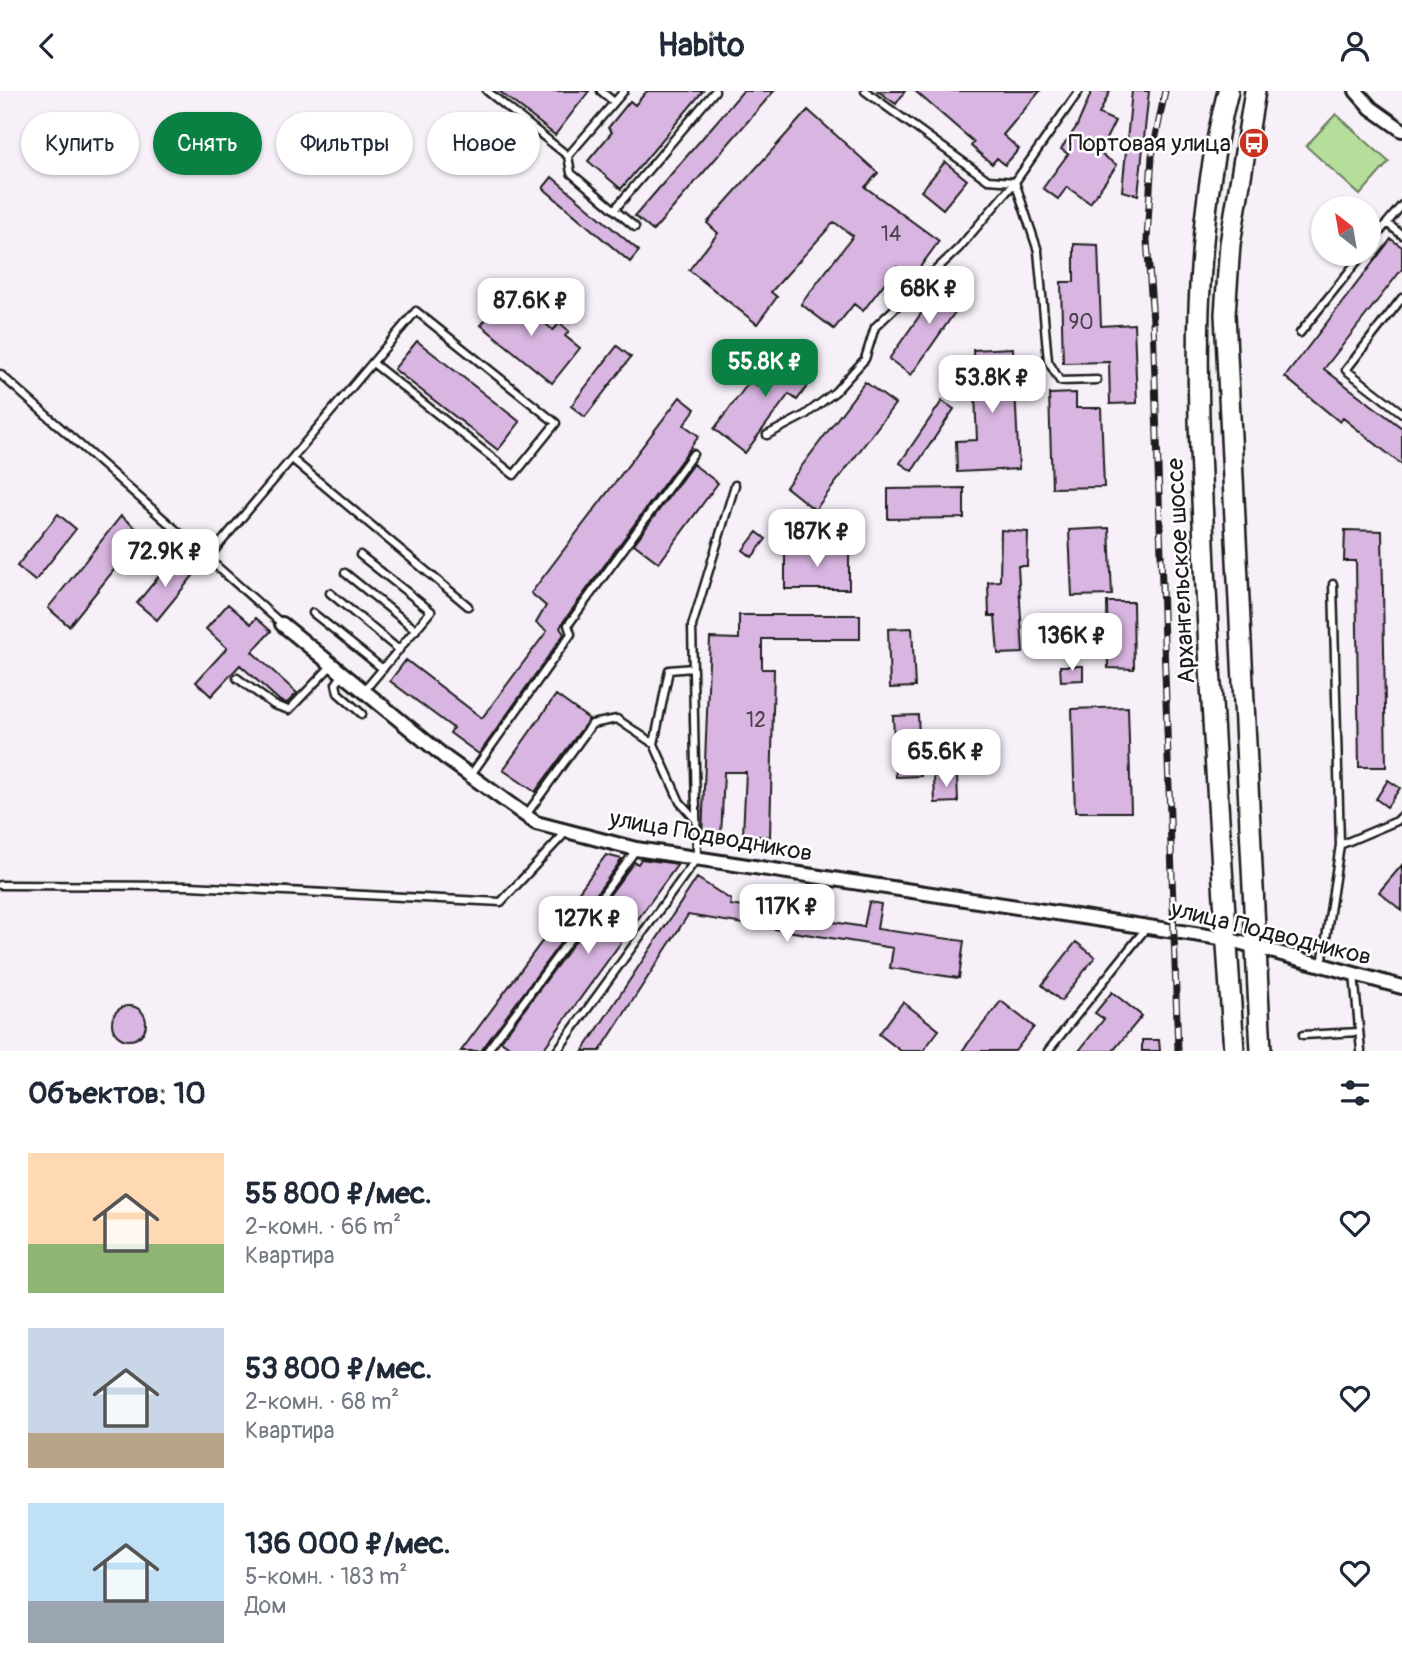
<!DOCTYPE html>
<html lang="ru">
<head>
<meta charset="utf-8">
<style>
  body { margin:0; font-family:Pangolin,sans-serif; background:#f2f2f3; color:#1f2937; height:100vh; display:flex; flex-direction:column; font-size:26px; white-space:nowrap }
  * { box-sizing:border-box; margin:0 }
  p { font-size:23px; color:#747a83 }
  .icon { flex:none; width:38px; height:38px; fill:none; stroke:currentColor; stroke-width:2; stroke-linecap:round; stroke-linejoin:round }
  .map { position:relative; height:960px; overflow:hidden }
  .side { display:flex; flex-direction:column; background:#fff; flex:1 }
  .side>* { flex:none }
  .guide { position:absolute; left:21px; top:21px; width:700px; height:63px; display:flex; gap:14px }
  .needle { width:46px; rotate:329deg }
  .controls { position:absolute; left:1311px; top:105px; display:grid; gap:14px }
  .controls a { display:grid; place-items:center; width:70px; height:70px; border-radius:50%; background:#fff; box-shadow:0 2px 5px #0004; font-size:35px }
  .price { position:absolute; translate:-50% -60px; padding:0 16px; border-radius:14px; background:#fff; color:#222; font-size:23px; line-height:46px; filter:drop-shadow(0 2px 4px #0008) }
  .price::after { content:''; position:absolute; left:50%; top:42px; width:21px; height:16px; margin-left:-10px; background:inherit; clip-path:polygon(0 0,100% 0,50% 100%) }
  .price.selected { background:#0b8043; color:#fff }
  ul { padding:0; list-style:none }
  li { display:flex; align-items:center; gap:21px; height:175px; padding:0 28px }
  li span { display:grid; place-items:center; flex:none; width:196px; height:140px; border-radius:0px; color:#555 }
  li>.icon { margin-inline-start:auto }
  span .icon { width:84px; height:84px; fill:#fffc; stroke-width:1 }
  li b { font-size:30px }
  h2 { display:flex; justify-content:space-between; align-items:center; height:84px; padding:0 28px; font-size:30px }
  .pill { padding:0 24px; border-radius:32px; background:#fff; box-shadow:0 2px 5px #0004; font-size:24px; line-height:63px }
  .pill.selected { background:#0b8043; color:#fff }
  header { display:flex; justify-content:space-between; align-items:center; height:91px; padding:0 28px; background:#fff; font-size:32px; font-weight:700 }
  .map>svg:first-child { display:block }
  .green { fill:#b6de9b; stroke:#697d5c; stroke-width:2 }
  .building { fill:#d9b6e1; stroke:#1c1c1c; stroke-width:2 }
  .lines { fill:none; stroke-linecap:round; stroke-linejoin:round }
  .service-casing { stroke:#1c1c1c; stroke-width:11 }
  .minor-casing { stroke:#1c1c1c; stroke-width:18 }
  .primary-casing { stroke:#1c1c1c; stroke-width:24 }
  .service { stroke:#fff; stroke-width:6 }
  .minor { stroke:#fff; stroke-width:12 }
  .primary { stroke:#fff; stroke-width:19 }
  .rail-casing { stroke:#1c1c1c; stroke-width:7 }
  .rail { stroke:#fff; stroke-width:4.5; stroke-dasharray:13; stroke-linecap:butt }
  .labels { text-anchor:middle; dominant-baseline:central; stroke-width:5; stroke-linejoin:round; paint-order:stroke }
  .number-label { font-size:21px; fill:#4b424d }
  .poi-label { font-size:24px; fill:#1c1c1c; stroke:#fff; text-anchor:end }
  .street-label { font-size:24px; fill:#1c1c1c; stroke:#fff }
</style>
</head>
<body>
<header><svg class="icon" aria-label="back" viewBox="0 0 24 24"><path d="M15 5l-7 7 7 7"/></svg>Habito<svg class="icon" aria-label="person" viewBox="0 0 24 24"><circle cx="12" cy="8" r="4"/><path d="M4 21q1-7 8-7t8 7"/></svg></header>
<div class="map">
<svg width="1402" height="960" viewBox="0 0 1402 960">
  <rect width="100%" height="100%" fill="#f7f0f9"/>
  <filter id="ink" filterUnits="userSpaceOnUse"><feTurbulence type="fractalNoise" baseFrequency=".0143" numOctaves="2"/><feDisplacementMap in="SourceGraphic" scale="14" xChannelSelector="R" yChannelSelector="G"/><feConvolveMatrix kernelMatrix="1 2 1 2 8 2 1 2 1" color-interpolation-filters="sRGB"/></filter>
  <g filter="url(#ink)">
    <!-- green -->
    <path class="green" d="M 1336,23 L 1389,71 L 1360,104 L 1306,55 Z"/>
    <!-- building -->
    <path class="building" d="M 499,0 L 589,0 L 555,44 Z
      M 647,0 L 703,0 L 621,98 L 588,70 L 612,41 L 608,37 L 630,10 L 635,14 Z
      M 743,0 L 774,0 L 653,140 L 635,125 Z
      M 878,0 L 905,0 L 896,13 Z
      M 915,0 L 1040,0 L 1003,44 L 1019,58 L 1005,74 L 997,67 L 992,73 L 971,55 L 974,51 Z
      M 1092,0 L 1110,0 L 1099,23 L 1115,30 L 1099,62 L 1117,74 L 1090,112 L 1067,96 L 1058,108 L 1043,97 L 1068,63 L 1061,58 L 1077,35 Z
      M 1132,0 L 1149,0 L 1138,104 L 1122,100 Z
      M 808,19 L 878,82 L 865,96 L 939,150 L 912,187 L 897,176 L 863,220 L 854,213 L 834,238 L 801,213 L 853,145 L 834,131 L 771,201 L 777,206 L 757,233 L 689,179 L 718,142 L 707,132 Z
      M 945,71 L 967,89 L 943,118 L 921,100 Z
      M 552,86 L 639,160 L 630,171 L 543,97 Z
      M 1391,148 L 1402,156 L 1402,178 L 1324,278 L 1402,337 L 1402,374 L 1343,327 L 1340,331 L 1285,286 Z
      M 1074,153 L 1098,154 L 1101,235 L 1134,233 L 1137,312 L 1110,313 L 1109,271 L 1063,272 L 1061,191 L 1074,191 Z
      M 947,186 L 969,201 L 911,284 L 889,268 Z
      M 508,202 L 553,239 L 560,232 L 569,240 L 565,245 L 580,257 L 552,292 L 481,234 Z
      M 417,250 L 520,331 L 498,359 L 394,278 Z
      M 788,254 L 811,271 L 807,276 L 816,283 L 797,309 L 789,303 L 745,362 L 714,338 L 750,290 L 758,295 Z
      M 617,255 L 631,266 L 585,326 L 571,315 Z
      M 1013,257 L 1019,378 L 957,381 L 956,350 L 977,349 L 973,259 Z
      M 865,291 L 895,313 L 815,419 L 786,396 Z
      M 1076,302 L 1076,317 L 1101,317 L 1104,396 L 1052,397 L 1049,303 Z
      M 680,306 L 695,318 L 684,334 L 699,345 L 563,531 L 560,537 L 564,543 L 479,663 L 450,642 L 453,637 L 390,590 L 406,569 L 482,627 L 547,540 L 536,532 L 546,515 L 531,502 Z
      M 942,310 L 954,318 L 912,380 L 900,372 Z
      M 693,373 L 718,392 L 659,472 L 634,453 Z
      M 964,397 L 964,427 L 888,428 L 888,398 Z
      M 58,423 L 76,438 L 35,490 L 17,475 Z
      M 121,425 L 143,443 L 69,535 L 48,517 Z
      M 1109,437 L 1112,504 L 1072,505 L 1069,439 Z
      M 1001,439 L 1028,441 L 1027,475 L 1018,475 L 1023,562 L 998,563 L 995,525 L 989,525 L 988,491 L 1000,490 Z
      M 1345,439 L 1382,440 L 1386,676 L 1359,676 L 1356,470 L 1344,470 Z
      M 757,441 L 766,448 L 752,466 L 743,459 Z
      M 785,458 L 849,458 L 849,498 L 785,498 Z
      M 173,468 L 193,485 L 157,529 L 137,512 Z
      M 1107,511 L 1133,511 L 1134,578 L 1108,577 Z
      M 228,513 L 251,533 L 256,527 L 271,540 L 252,561 L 297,602 L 287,612 L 280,610 L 240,574 L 211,605 L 196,591 L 227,557 L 206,538 Z
      M 739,524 L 860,524 L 860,548 L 762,548 L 762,578 L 774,578 L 770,746 L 743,744 L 746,681 L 724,681 L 721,747 L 702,746 L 710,547 L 739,548 Z
      M 912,537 L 915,596 L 890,597 L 888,538 Z
      M 1060,575 L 1083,575 L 1083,589 L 1061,590 Z
      M 556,604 L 589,628 L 535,701 L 503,679 Z
      M 1128,616 L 1131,721 L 1075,721 L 1072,618 Z
      M 918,624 L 921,685 L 896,686 L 893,625 Z
      M 957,684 L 958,711 L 935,712 L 934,685 Z
      M 1388,689 L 1400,697 L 1387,716 L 1376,708 Z
      M 606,764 L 622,768 L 481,960 L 461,960 Z
      M 641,768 L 678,773 L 542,960 L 515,960 L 501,950 L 634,771 L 638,773 Z
      M 1402,774 L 1402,820 L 1379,801 Z
      M 697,787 L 731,809 L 730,814 L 864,836 L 869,811 L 881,813 L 877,838 L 964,850 L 959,887 L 890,877 L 893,857 L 688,824 L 600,960 L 583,960 Z
      M 1076,851 L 1095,866 L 1061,910 L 1042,894 Z
      M 1112,901 L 1142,925 L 1113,960 L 1079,960 L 1104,928 L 1095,922 Z
      M 1001,910 L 1034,936 L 1015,960 L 962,960 Z
      M 903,911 L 939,939 L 923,960 L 901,960 L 879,943 Z
      M112 932a17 17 0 1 1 34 0a17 17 0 1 1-34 0Z
      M 1142,949 L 1159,949 L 1160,960 L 1142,960 Z"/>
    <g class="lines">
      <!-- service casing -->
      <g class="service-casing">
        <path id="service" d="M 487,0 L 568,65 L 571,82 L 635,136
          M 601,0 L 614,11
          M 865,0 L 988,89 L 1015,91
          M 568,65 L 624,0
          M 1015,91 L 1038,160 L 1048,270 L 1060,290 L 1097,289
          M 1402,114 L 1387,132 L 1402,144
          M 615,118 L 715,0
          M 1368,156 L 1387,132
          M 1402,207 L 1346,279 L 1402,322
          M 1300,242 L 1363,163
          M 0,283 L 282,533
          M 767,344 L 805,324 L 835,301 L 865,268 L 875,236 L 959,157 L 1015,91 L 1079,0
          M 292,368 L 468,515
          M 360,464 L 431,520 L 364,600
          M 207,468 L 416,220 L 556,332 L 514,384 L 374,273
          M 345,482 L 416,539
          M 330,502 L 399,559
          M 313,522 L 383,578
          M 693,577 L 669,579 L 654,653 L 680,711 L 696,729
          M 343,583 L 336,593 L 338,602 L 362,623
          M 237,587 L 274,614 L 289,619 L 332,574
          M 470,685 L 571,543 L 568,534 L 693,363
          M 526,724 L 592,633 L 617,628 L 654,653
          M 1340,754 L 1397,730 L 1402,725
          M 0,794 L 190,795 L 501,811 L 567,740
          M 1322,874 L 1340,754 L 1333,493
          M 1354,883 L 1361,960
          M 1303,944 L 1359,941
          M 487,960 L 636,759
          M 557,960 L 697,767 L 692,535 L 735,394
          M 1048,960 L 1147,836"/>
      </g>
      <!-- minor casing -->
      <g class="minor-casing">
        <path id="minor" d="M 1356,0 L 1371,17 L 1402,39
          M 282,533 L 446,667 L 536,732 L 636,758 L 1227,848 L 1402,896"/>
      </g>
      <!-- primary casing -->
      <g class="primary-casing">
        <path id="primary" d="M 1228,0 C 1189,153 1197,297 1204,453 C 1211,622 1223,791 1234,960
          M 1255,0 L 1230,153 L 1225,223 L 1261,960"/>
      </g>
      <!-- service -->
      <use href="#service" class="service"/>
      <!-- minor -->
      <use href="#minor" class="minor"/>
      <!-- primary -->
      <use href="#primary" class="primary"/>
      <!-- rail casing -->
      <g class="rail-casing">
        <path id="rail" d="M 1165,0 L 1152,65 L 1147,149 L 1153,230 L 1178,960"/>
      </g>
      <!-- rail -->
      <use href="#rail" class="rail"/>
    </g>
  </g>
  <!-- icons -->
  <defs>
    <g id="bus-disc" transform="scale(1.575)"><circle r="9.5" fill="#c8321e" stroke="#fff"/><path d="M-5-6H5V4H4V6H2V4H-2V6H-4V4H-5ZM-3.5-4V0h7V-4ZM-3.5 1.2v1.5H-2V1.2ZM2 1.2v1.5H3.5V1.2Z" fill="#fff"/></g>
  </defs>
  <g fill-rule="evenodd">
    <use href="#bus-disc" x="1254" y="52"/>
  </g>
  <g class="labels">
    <!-- number labels -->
    <g class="number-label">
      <text x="891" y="143">14</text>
      <text x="1081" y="231">90</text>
      <text x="756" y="629">12</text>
    </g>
    <!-- poi labels -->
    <g class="poi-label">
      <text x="1231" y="52">Портовая улица</text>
    </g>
    <!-- street labels -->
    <g class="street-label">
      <text transform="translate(1181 480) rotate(-93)">Архангельское шоссе</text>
      <text transform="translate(711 745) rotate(10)">улица Подводников</text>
      <text transform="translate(1271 842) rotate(14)">улица Подводников</text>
    </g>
  </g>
</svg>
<div class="controls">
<a><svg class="needle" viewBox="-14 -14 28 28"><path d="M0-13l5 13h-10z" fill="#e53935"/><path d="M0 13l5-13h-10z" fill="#747a83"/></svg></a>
</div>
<b class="price" style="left:929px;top:235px">68K ₽</b>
<b class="price" style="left:531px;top:247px">87.6K ₽</b>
<b class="price selected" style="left:765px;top:308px">55.8K ₽</b>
<b class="price" style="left:992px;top:324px">53.8K ₽</b>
<b class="price" style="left:817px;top:478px">187K ₽</b>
<b class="price" style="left:165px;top:498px">72.9K ₽</b>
<b class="price" style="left:1072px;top:582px">136K ₽</b>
<b class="price" style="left:946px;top:698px">65.6K ₽</b>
<b class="price" style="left:787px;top:853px">117K ₽</b>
<b class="price" style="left:588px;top:865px">127K ₽</b>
<div class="guide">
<a class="pill">Купить</a>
<a class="pill selected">Снять</a>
<a class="pill">Фильтры</a>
<a class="pill">Новое</a>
</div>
</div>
<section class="side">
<h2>Объектов: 10<svg class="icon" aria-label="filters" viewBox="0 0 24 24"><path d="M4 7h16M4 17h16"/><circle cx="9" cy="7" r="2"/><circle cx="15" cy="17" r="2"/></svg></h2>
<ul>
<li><span style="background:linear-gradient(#ffd9b3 65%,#8fb573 0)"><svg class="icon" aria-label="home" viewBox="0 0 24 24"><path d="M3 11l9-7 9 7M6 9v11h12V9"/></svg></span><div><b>55 800 ₽/мес.</b><p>2-комн. · 66 m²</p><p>Квартира</p></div><svg class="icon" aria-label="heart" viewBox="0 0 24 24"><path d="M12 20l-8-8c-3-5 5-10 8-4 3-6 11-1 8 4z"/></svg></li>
<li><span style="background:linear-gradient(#c9d6e8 75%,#b9a48a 0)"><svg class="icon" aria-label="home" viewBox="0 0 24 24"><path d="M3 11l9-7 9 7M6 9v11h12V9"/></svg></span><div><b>53 800 ₽/мес.</b><p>2-комн. · 68 m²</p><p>Квартира</p></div><svg class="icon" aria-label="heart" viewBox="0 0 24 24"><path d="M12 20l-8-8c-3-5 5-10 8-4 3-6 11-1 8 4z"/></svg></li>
<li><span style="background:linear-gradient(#bfe0f5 70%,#9aa5b1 0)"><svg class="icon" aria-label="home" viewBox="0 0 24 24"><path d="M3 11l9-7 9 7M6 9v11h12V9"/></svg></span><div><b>136 000 ₽/мес.</b><p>5-комн. · 183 m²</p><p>Дом</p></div><svg class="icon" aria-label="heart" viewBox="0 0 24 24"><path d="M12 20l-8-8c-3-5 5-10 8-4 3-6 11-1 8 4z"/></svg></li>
</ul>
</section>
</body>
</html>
